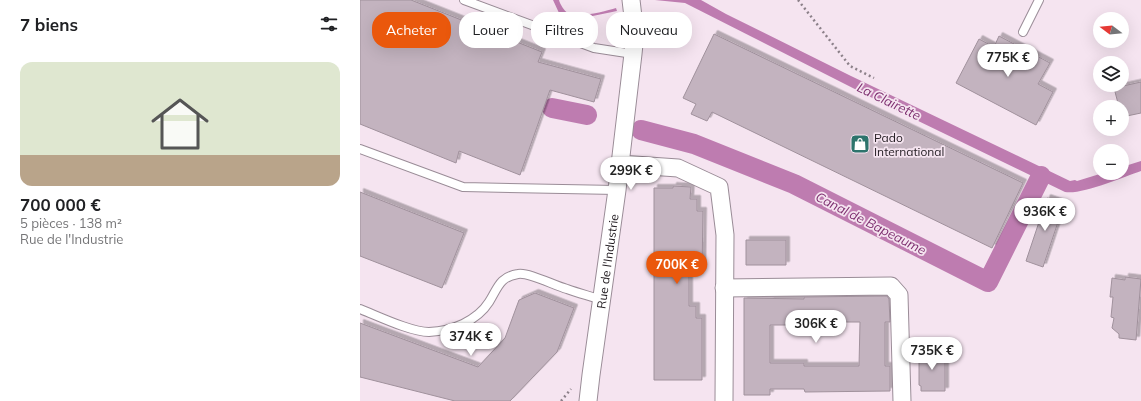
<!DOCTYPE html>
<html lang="fr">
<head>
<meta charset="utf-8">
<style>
  body { margin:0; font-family:Mulish,sans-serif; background:#f2f2f2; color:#202124; height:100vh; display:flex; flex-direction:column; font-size:15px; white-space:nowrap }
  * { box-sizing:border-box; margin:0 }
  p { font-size:13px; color:#757577 }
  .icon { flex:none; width:22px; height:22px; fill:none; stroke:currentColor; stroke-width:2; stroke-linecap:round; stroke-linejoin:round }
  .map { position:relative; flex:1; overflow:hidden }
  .details { display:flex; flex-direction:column; background:#fff; width:360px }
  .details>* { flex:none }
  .top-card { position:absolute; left:12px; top:12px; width:380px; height:36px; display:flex; gap:8px }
  .needle { width:26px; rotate:286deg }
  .tools { position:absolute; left:733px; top:12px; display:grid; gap:8px }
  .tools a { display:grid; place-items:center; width:36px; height:36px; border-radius:50%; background:#fff; box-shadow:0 4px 16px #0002; font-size:20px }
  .price { position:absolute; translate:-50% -34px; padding:0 9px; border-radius:14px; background:#fff; color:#222; font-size:13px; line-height:26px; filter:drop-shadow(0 1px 2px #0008) }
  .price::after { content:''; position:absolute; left:50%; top:24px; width:12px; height:9px; margin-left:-6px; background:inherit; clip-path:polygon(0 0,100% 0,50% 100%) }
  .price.active { background:#ea580c; color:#fff }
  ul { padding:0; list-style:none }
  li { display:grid; align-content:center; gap:8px; height:212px; padding:0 20px }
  li span { display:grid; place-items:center; height:124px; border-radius:12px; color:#555 }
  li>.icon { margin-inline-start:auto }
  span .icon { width:72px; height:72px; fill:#fffc; stroke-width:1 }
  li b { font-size:17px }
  h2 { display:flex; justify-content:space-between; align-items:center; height:48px; padding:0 20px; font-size:17px }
  .pill { padding:0 14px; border-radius:16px; background:#fff; box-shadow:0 4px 16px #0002; font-size:14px; line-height:36px }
  .pill.active { background:#ea580c; color:#fff }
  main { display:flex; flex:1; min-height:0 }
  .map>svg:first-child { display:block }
  .water { fill:#be7cb0 }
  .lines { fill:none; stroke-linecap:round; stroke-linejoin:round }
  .canal { stroke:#be7cb0; stroke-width:20 }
  .building { fill:#c3b3bf; stroke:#a0919c; fill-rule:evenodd; filter:url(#shadow) }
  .service-casing { stroke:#9a8c97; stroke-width:10 }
  .minor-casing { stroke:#9a8c97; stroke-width:19 }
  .path { stroke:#8c8089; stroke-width:2.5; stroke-dasharray:2 3; stroke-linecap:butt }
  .service { stroke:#fff; stroke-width:8 }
  .minor { stroke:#fff; stroke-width:17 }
  .labels { text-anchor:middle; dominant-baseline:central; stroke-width:3.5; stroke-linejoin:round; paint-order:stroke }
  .poi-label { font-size:12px; fill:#211b20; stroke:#f5e4f0; text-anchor:start }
  .street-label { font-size:12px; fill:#211b20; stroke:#f5e4f0 }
  .water-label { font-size:13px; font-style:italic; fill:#7d2e6f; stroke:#f5e4f0 }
</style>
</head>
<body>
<main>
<section class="details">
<h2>7 biens<svg class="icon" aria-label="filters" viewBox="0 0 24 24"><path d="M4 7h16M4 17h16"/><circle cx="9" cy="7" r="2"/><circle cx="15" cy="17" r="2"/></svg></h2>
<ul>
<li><span style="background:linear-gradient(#dfe7d0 75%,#b9a48a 0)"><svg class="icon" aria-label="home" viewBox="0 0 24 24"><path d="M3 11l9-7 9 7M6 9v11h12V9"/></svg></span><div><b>700 000 €</b><p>5 pièces · 138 m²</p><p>Rue de l'Industrie</p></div></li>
</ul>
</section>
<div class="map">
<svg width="781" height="401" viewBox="0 0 781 401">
  <defs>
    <filter id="shadow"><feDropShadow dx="3.5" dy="-3.5" stdDeviation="0" flood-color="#0004"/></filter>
  </defs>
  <rect width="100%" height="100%" fill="#f5e4f0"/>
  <!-- water -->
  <path class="water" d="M 193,0 L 199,0 C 200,4 204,11 208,13 C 217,19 246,11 256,8 L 257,11 L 213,20 L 206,17 L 199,13 Z
    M 295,0 L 341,0 L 366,14 L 491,76 L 710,181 L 715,180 L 717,181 L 743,173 L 762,173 L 762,167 L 781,161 L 781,171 C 763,177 722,195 705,192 L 550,117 L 325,3 Z"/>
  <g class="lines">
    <!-- canal -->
    <path class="canal" d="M 192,108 L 227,115
      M 281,130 L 334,144 L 434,184 L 628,282 L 681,176"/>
  </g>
  <!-- building -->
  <path class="building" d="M 0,0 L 51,0 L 182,52 L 178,62 L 241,79 L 234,102 L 190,90 L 160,175 L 99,151 L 96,163 L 0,124 Z
    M 354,34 L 663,183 L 632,248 L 352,112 L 347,121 L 331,114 L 336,104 L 323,98 Z
    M 639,36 L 690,63 L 678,84 L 693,92 L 676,125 L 596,83 L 619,39 L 634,47 Z
    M 781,82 L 781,113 L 762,117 L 762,107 L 759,107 L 754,88 Z
    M 313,186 L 331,187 L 330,199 L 337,199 L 337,211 L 343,211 L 342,273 L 329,273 L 329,306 L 336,306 L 336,318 L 342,318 L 342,380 L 294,380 L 294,188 L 313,188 Z
    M 0,192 L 104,233 L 82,288 L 0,256 Z
    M 687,198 L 704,204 L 683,267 L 666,261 Z
    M 386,240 L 426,240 L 426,265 L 386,265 Z
    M 765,277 L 781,279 L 776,340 L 759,338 L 759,334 L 752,328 L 754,318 L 751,317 L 753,297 L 750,297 L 752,278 L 765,280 Z
    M 175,293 L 214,308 L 197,352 L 150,401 L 95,401 L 0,377 L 0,323 L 118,367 L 145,338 L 159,300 Z
    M 527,296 L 529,299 L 530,322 L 525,322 L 525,366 L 530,366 L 530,391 L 445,392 L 444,389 L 410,389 L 410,395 L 384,395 L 384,298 L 444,299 L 444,297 ZM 456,322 L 500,322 L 499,366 L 444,366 L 444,363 L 410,363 L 410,325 L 456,325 Z
    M 559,352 L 585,352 L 585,391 L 561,391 L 561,386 L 559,385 Z"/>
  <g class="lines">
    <!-- service casing -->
    <g class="service-casing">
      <path id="service" d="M 104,0 L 234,48 L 273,54
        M 663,32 L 679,0
        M 0,149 L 103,187 L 257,190
        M 0,309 C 18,316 51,332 69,332 C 92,331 117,321 129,302 C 138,288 139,277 158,274 C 169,272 195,286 207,289 C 218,293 230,296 242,300"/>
    </g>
    <!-- minor casing -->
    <g class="minor-casing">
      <g id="minor">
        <path d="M 260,164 L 318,168 L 359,187 L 365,235 L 364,401"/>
        <path d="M 364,288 L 531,286 L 539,295 L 542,401"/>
        <path id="s1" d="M 228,401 L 231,375 L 257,190 L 273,54 L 275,34 L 271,0"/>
      </g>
    </g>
    <!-- path -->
    <path class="path" d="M 438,0 L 490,66 L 514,78
      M 201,401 L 211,389"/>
    <!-- service -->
    <use href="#service" class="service"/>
    <!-- minor -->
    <use href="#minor" class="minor"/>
  </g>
  <!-- icons -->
  <defs>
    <g id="shop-square" transform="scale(1)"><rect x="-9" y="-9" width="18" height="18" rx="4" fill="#2d746c" stroke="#f5e4f0"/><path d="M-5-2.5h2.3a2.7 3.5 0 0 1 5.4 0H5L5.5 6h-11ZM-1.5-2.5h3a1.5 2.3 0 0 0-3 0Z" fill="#fff"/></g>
  </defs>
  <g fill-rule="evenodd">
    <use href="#shop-square" x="500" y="144"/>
  </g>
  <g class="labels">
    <!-- poi labels -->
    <g class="poi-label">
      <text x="514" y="137">Pado<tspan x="514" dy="14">International</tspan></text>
    </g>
    <!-- street labels -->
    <g class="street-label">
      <text stroke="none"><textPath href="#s1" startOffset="141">Rue de l'Industrie</textPath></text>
    </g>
    <!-- water labels -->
    <g class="water-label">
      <text transform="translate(529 101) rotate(26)">La Clairette</text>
      <text transform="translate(511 223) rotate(27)">Canal de Bapeaume</text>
    </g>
  </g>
</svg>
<div class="tools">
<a><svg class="needle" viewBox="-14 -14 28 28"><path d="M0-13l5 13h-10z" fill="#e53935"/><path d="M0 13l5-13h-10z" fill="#757577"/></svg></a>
<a><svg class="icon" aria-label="layers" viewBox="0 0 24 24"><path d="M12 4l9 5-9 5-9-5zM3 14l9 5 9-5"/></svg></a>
<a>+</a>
<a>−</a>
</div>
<b class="price" style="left:648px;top:78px">775K €</b>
<b class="price" style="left:271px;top:191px">299K €</b>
<b class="price" style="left:685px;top:232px">936K €</b>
<b class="price active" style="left:317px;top:285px">700K €</b>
<b class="price" style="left:456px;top:344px">306K €</b>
<b class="price" style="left:111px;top:357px">374K €</b>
<b class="price" style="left:572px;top:371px">735K €</b>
<div class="top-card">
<a class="pill active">Acheter</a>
<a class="pill">Louer</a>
<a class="pill">Filtres</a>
<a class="pill">Nouveau</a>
</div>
</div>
</main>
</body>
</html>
